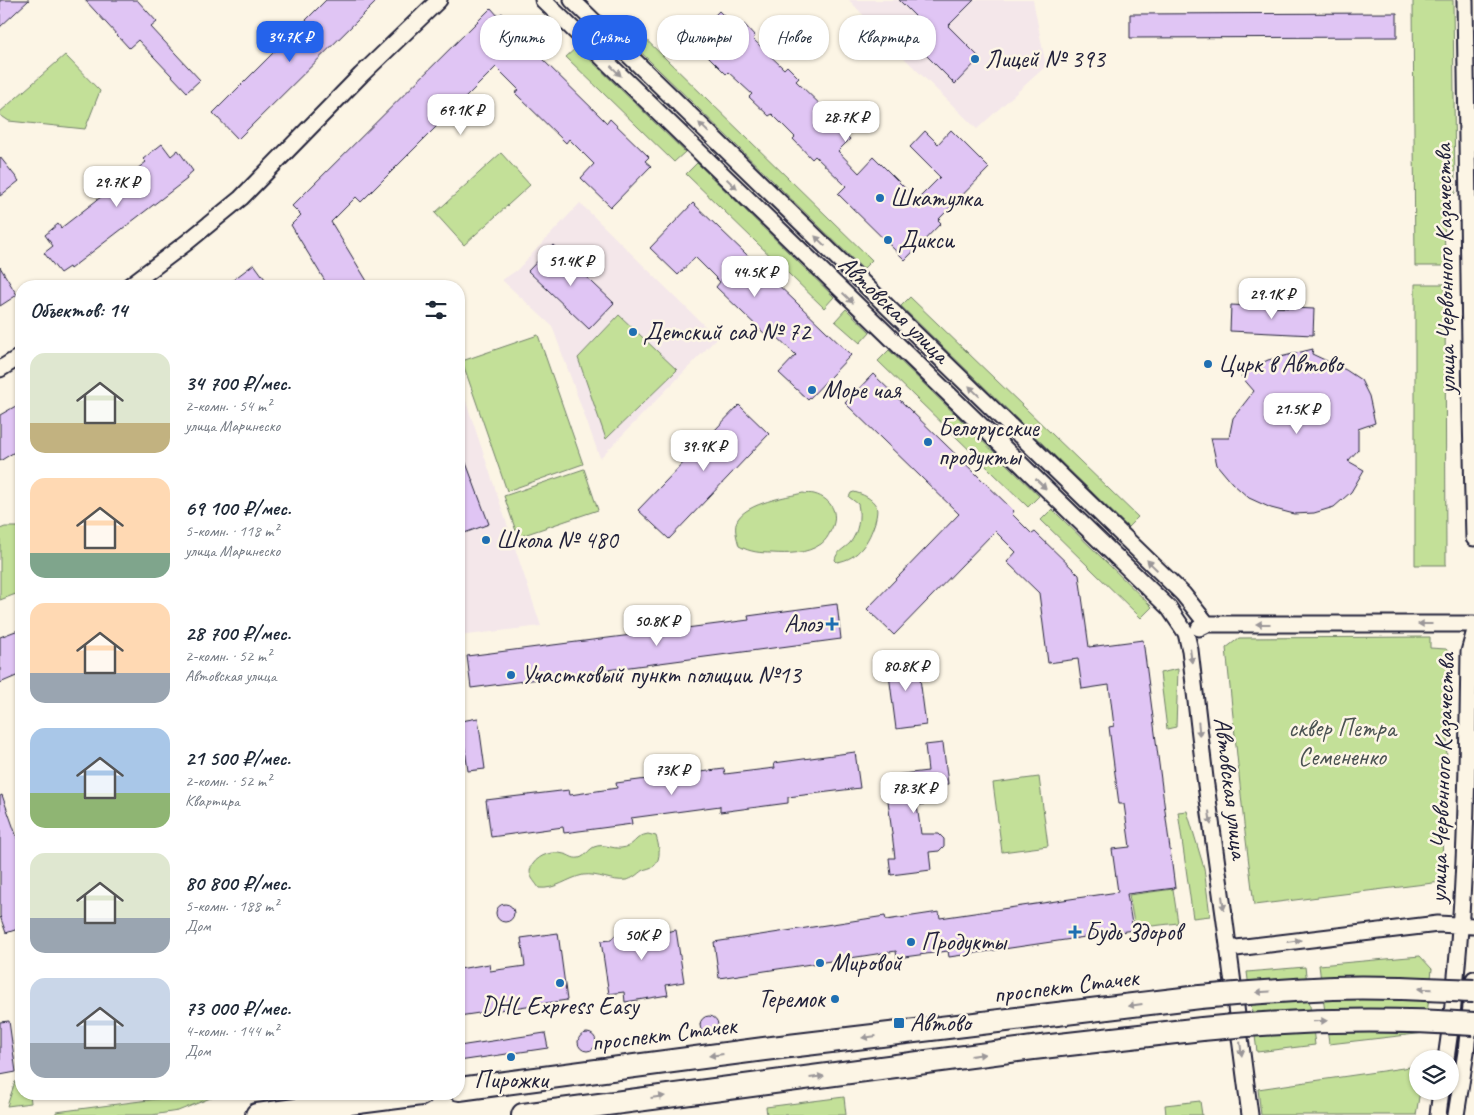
<!DOCTYPE html>
<html lang="ru">
<head>
<meta charset="utf-8">
<style>
  body { margin:0; font-family:Caveat,sans-serif; background:#f2f2f3; color:#1f2937; height:100vh; display:flex; flex-direction:column; font-size:19px; white-space:nowrap }
  * { box-sizing:border-box; margin:0 }
  p { font-size:16px; color:#747a83 }
  .icon { flex:none; width:28px; height:28px; fill:none; stroke:currentColor; stroke-width:2; stroke-linecap:round; stroke-linejoin:round }
  .map { position:relative; flex:1; overflow:hidden }
  .drawer { position:absolute; left:15px; top:280px; width:450px; height:820px; display:flex; flex-direction:column; background:#fff; border-radius:20px; box-shadow:0 1px 4px #0004 }
  .drawer>* { flex:none }
  .top-card { position:absolute; left:480px; top:15px; width:475px; height:45px; display:flex; gap:10px }
  .tools { position:absolute; left:1409px; top:1050px; display:grid; gap:10px }
  .tools a { display:grid; place-items:center; width:50px; height:50px; border-radius:50%; background:#fff; box-shadow:0 1px 4px #0004; font-size:25px }
  .price { position:absolute; translate:-50% -42px; padding:0 11px; border-radius:10px; background:#fff; color:#222; font-size:16px; line-height:32px; filter:drop-shadow(0 1px 2px #0008) }
  .price::after { content:''; position:absolute; left:50%; top:30px; width:15px; height:11px; margin-left:-8px; background:inherit; clip-path:polygon(0 0,100% 0,50% 100%) }
  .price.selected { background:#2563eb; color:#fff }
  ul { padding:0; list-style:none }
  li { display:flex; align-items:center; gap:15px; height:125px; padding:0 15px }
  li span { display:grid; place-items:center; flex:none; width:140px; height:100px; border-radius:15px; color:#555 }
  li>.icon { margin-inline-start:auto }
  span .icon { width:60px; height:60px; fill:#fffc; stroke-width:1 }
  li b { font-size:21px }
  h2 { display:flex; justify-content:space-between; align-items:center; height:60px; padding:0 15px; font-size:21px }
  .tag { padding:0 18px; border-radius:20px; background:#fff; box-shadow:0 1px 4px #0004; font-size:18px; line-height:45px }
  .tag.selected { background:#2563eb; color:#fff }
  .map>svg:first-child { display:block }
  .built { fill:#f4e7ea }
  .green { fill:#c3e098; stroke:#72816a }
  .building { fill:#e0c5f4; stroke:#22223b }
  .lines { fill:none; stroke-linecap:round; stroke-linejoin:round }
  .minor-casing { stroke:#22223b; stroke-width:19 }
  .primary-casing { stroke:#22223b; stroke-width:26 }
  .minor { stroke:#fcf5e5; stroke-width:15 }
  .primary { stroke:#fcf5e5; stroke-width:22 }
  .primary-bridge-casing { stroke:#22223b; stroke-width:26; stroke-linecap:butt }
  .primary-bridge { stroke:#fcf5e5; stroke-width:22 }
  .oneway { fill:#9a9698 }
  .poi-dot { fill:#1f6fb2; stroke:#fcf5e5; stroke-width:2 }
  .labels { text-anchor:middle; dominant-baseline:central; stroke-width:5; stroke-linejoin:round; paint-order:stroke }
  .poi-label { font-size:25px; fill:#22223b; stroke:#fcf5e5; text-anchor:start }
  .street-label { font-size:25px; fill:#22223b; stroke:#fcf5e5 }
  .park-label { font-size:25px; fill:#4a5252; stroke:#fcf5e5 }
</style>
</head>
<body>
<div class="map">
<svg width="1474" height="1115" viewBox="0 0 1474 1115">
  <rect width="100%" height="100%" fill="#fcf5e5"/>
  <filter id="ink" filterUnits="userSpaceOnUse"><feTurbulence type="fractalNoise" baseFrequency=".02" numOctaves="2"/><feDisplacementMap in="SourceGraphic" scale="10" xChannelSelector="R" yChannelSelector="G"/><feConvolveMatrix kernelMatrix="1 2 1 2 8 2 1 2 1" color-interpolation-filters="sRGB"/></filter>
  <g filter="url(#ink)">
    <!-- built -->
    <path class="built" d="M 849,0 L 1033,0 L 1046,66 L 977,129 L 899,53 Z
      M 580,203 L 717,338 L 600,458 L 552,326 L 502,280 L 517,270 Z
      M 459,381 L 484,455 L 541,626 L 459,636 Z"/>
    <!-- green -->
    <path class="green" d="M 1413,0 L 1453,0 L 1455,193 L 1444,201 L 1445,266 L 1415,266 Z
      M 625,19 L 872,260 L 863,269 L 616,28 Z
      M 577,47 L 685,152 L 674,162 L 566,57 Z
      M 65,55 L 100,91 L 85,129 L 9,121 L 0,115 L 0,112 Z
      M 501,153 L 530,185 L 464,245 L 435,213 Z
      M 697,163 L 834,297 L 824,308 L 686,174 Z
      M 1415,284 L 1445,284 L 1446,565 L 1415,565 Z
      M 910,297 L 1138,517 L 1128,527 L 901,306 Z
      M 846,309 L 870,332 L 860,343 L 835,321 Z
      M 619,315 L 677,370 L 606,439 L 578,358 Z
      M 538,335 L 583,464 L 507,491 L 462,361 Z
      M 889,350 L 1039,496 L 1028,507 L 878,361 Z
      M 584,469 L 598,510 L 518,537 L 504,496 Z
      M 854,492 C 862,494 872,498 876,506 C 878,511 876,517 875,522 C 869,541 859,559 837,562 L 835,560 C 836,552 844,549 850,543 C 858,533 861,517 858,504 L 849,497 L 851,493 Z
      M 803,493 C 806,494 811,493 814,494 C 833,499 840,516 830,532 C 828,537 825,541 821,544 C 807,554 788,554 772,553 C 760,553 750,552 739,546 C 737,538 733,527 738,519 C 748,503 785,497 803,493 Z
      M 1052,509 L 1152,607 L 1141,618 L 1041,520 Z
      M 5,527 L 21,527 L 21,592 L 0,600 L 0,529 Z
      M 1430,637 L 1430,648 L 1446,649 L 1451,655 L 1441,882 L 1254,905 L 1244,824 L 1226,648 L 1239,638 Z
      M 1178,669 L 1176,727 L 1167,729 L 1160,673 Z
      M 1039,777 L 1048,846 L 1002,852 L 993,783 Z
      M 1187,811 L 1204,868 L 1210,916 L 1193,918 L 1178,812 Z
      M 648,834 L 656,836 C 659,846 662,858 654,866 C 651,868 646,869 643,870 C 637,874 633,879 626,880 C 612,882 598,873 583,875 C 568,878 555,890 539,888 C 533,879 526,874 533,864 C 540,854 553,851 564,854 C 570,855 572,859 579,858 C 585,857 588,850 594,847 C 604,843 612,849 621,848 C 635,847 634,836 648,834 Z
      M 1173,889 L 1178,923 L 1135,928 L 1129,895 Z
      M 1420,956 L 1432,969 L 1425,1033 L 1329,1044 L 1319,965 Z
      M 1305,967 L 1315,1045 L 1257,1052 L 1247,972 Z
      M 1417,1066 L 1418,1091 L 1420,1091 L 1416,1115 L 1261,1115 L 1258,1089 Z
      M 21,1081 L 21,1094 L 30,1094 L 31,1103 L 7,1106 L 15,1082 Z
      M 195,1094 L 213,1094 L 213,1097 L 178,1111 L 152,1115 L 56,1115 L 56,1112 Z
      M 844,1097 L 846,1115 L 767,1115 L 766,1107 Z
      M 1200,1101 L 1202,1115 L 1166,1115 L 1165,1105 Z"/>
    <!-- building -->
    <path class="building" d="M 0,0 L 29,0 L 0,27 Z
      M 85,0 L 137,0 L 157,22 L 151,27 L 200,80 L 187,92 L 138,40 L 129,48 Z
      M 326,0 L 378,0 L 238,139 L 213,113 Z
      M 899,0 L 974,0 L 948,26 L 980,58 L 955,84 L 904,33 L 918,19 Z
      M 491,8 L 498,16 L 502,13 L 540,50 L 536,53 L 607,123 L 610,119 L 649,157 L 645,161 L 651,166 L 611,207 L 581,178 L 594,164 L 569,139 L 566,143 L 515,93 L 519,90 L 496,67 L 361,202 L 356,197 L 331,222 L 370,286 L 328,286 L 291,225 L 301,215 L 292,206 Z
      M 719,11 L 731,23 L 734,20 L 741,27 L 744,24 L 755,36 L 753,39 L 784,69 L 787,66 L 799,78 L 796,81 L 828,112 L 831,109 L 843,121 L 840,124 L 847,130 L 844,133 L 850,139 L 838,151 L 859,173 L 874,157 L 917,200 L 940,177 L 910,147 L 925,131 L 938,144 L 951,130 L 989,168 L 938,220 L 941,223 L 905,260 L 838,194 L 846,186 L 815,156 L 812,159 L 793,139 L 795,137 L 772,114 L 769,116 L 749,97 L 752,94 L 728,72 L 726,74 L 706,54 L 708,52 L 696,40 L 710,25 L 707,23 Z
      M 1397,13 L 1397,37 L 1130,38 L 1130,14 Z
      M 162,144 L 171,156 L 178,150 L 193,171 L 186,177 L 187,179 L 70,269 L 69,267 L 60,273 L 44,253 L 53,246 L 45,235 L 58,224 L 61,228 L 146,162 L 143,159 Z
      M 0,157 L 19,181 L 0,196 Z
      M 693,203 L 851,355 L 808,400 L 779,373 L 796,355 L 771,331 L 767,336 L 716,287 L 720,282 L 695,257 L 678,275 L 650,248 Z
      M 553,245 L 614,303 L 589,329 L 528,271 Z
      M 254,264 L 270,286 L 225,286 Z
      M 0,267 L 17,295 L 0,306 Z
      M 1231,305 L 1314,309 L 1313,335 L 1230,331 Z
      M 1313,349 L 1312,354 L 1346,370 L 1361,380 L 1369,396 L 1375,423 L 1358,429 L 1358,450 L 1348,461 L 1364,470 L 1351,492 L 1334,507 L 1314,513 L 1294,514 L 1271,508 L 1249,498 L 1232,483 L 1217,465 L 1211,438 L 1229,438 L 1233,418 L 1254,391 L 1241,376 L 1254,367 L 1268,360 Z
      M 873,374 L 1014,511 L 1012,514 L 1032,534 L 1035,532 L 1079,575 L 1089,647 L 1143,640 L 1175,888 L 1127,894 L 1133,930 L 949,957 L 948,951 L 897,958 L 896,951 L 719,978 L 714,942 L 885,916 L 886,920 L 939,912 L 940,918 L 1118,892 L 1112,849 L 1130,847 L 1124,804 L 1119,804 L 1114,766 L 1109,727 L 1114,726 L 1109,685 L 1082,689 L 1078,659 L 1048,663 L 1039,593 L 1007,562 L 1016,552 L 995,531 L 894,635 L 867,609 L 959,514 L 845,403 Z
      M 21,403 L 21,448 L 0,461 L 0,415 Z
      M 739,405 L 769,434 L 669,539 L 638,510 Z
      M 460,447 L 489,524 L 459,535 L 459,448 Z
      M 837,604 L 841,639 L 471,688 L 467,656 L 749,620 L 748,616 Z
      M 21,629 L 21,674 L 0,683 L 0,637 Z
      M 917,655 L 926,725 L 896,729 L 887,659 Z
      M 478,718 L 485,769 L 468,771 L 461,721 Z
      M 943,743 L 948,784 L 925,787 L 928,804 L 917,805 L 921,834 L 939,834 L 944,839 L 944,846 L 939,851 L 929,852 L 931,870 L 891,875 L 889,858 L 895,858 L 885,776 L 928,771 L 925,745 Z
      M 855,752 L 860,788 L 788,797 L 788,803 L 720,812 L 720,806 L 631,818 L 632,824 L 564,833 L 563,827 L 491,837 L 486,800 L 569,790 L 570,795 L 617,788 L 616,783 L 724,769 L 725,774 L 775,768 L 774,763 Z
      M 2,795 L 21,849 L 21,928 L 6,933 L 0,916 L 0,796 Z
      M496 913a9 9 0 1 1 18 0a9 9 0 1 1-18 0Z
      M 636,921 L 645,921 L 653,923 L 665,932 L 676,930 L 684,982 L 666,985 L 668,995 L 625,1002 L 624,992 L 609,994 L 601,941 L 611,940 L 620,929 L 627,924 Z
      M 558,933 L 567,1000 L 459,1016 L 459,969 L 489,964 L 490,971 L 525,966 L 521,938 Z
      M700 1025a9 9 0 1 1 18 0a9 9 0 1 1-18 0Z
      M 9,1021 L 16,1072 L 0,1075 L 0,1022 Z
      M578 1042a9 9 0 1 1 18 0a9 9 0 1 1-18 0Z
      M 545,1033 L 548,1048 L 459,1061 L 459,1046 Z"/>
    <g class="lines">
      <!-- minor casing -->
      <g class="minor-casing">
        <path id="minor" d="M 543,0 L 1169,608 L 1186,633 L 1190,650 L 1205,778 L 1225,922 L 1250,1115
          M 572,0 L 1183,594 L 1207,624
          M 1465,0 L 1471,416 L 1474,538
          M 129,286 L 186,243 L 241,198 L 361,75 L 439,0
          M 0,369 L 21,356
          M 1199,628 L 1207,624 L 1474,624
          M 1228,949 L 1438,924 L 1474,926
          M 1446,1059 C 1466,924 1467,787 1469,652 L 1474,634
          M 1438,1115 L 1441,1091
          M 1456,1115 L 1466,1052 L 1474,979"/>
      </g>
      <!-- primary casing -->
      <g class="primary-casing">
        <path id="primary" d="M 459,1089 L 764,1049 L 1200,997
          M 257,1115 L 421,1094
          M 523,1115 L 1033,1048 L 1202,1029"/>
      </g>
      <!-- minor -->
      <use href="#minor" class="minor"/>
      <!-- primary -->
      <use href="#primary" class="primary"/>
      <!-- primary-bridge casing -->
      <g class="primary-bridge-casing">
        <path id="primary-bridge" d="M 1200,997 C 1244,993 1289,990 1333,988 C 1380,986 1427,989 1474,991
          M 1202,1029 C 1292,1020 1383,1018 1474,1024"/>
      </g>
      <!-- primary-bridge -->
      <use href="#primary-bridge" class="primary-bridge"/>
    </g>
    <!-- one-way arrows -->
    <defs><path id="oneway-solid" d="M-6-.8H1V-3.2L6.5 0L1 3.2V.8H-6Z" transform="scale(1.25)"/></defs>
    <g class="oneway">
      <use href="#oneway-solid" transform="translate(616 71) rotate(44)"/>
      <use href="#oneway-solid" transform="translate(704 128) rotate(-136)"/>
      <use href="#oneway-solid" transform="translate(732 184) rotate(44)"/>
      <use href="#oneway-solid" transform="translate(820 241) rotate(-136)"/>
      <use href="#oneway-solid" transform="translate(848 298) rotate(44)"/>
      <use href="#oneway-solid" transform="translate(974 391) rotate(-136)"/>
      <use href="#oneway-solid" transform="translate(1041 484) rotate(44)"/>
      <use href="#oneway-solid" transform="translate(1152 565) rotate(-136)"/>
      <use href="#oneway-solid" transform="translate(1263 624) rotate(180)"/>
      <use href="#oneway-solid" transform="translate(1425 624) rotate(180)"/>
      <use href="#oneway-solid" transform="translate(1191 656) rotate(83)"/>
      <use href="#oneway-solid" transform="translate(1199 729) rotate(84)"/>
      <use href="#oneway-solid" transform="translate(1210 818) rotate(82)"/>
      <use href="#oneway-solid" transform="translate(1223 903) rotate(82)"/>
      <use href="#oneway-solid" transform="translate(1294 941) rotate(-7)"/>
      <use href="#oneway-solid" transform="translate(1425 989) rotate(-178)"/>
      <use href="#oneway-solid" transform="translate(1263 992) rotate(177)"/>
      <use href="#oneway-solid" transform="translate(1135 1005) rotate(173)"/>
      <use href="#oneway-solid" transform="translate(1320 1021) rotate(-1)"/>
      <use href="#oneway-solid" transform="translate(869 1037) rotate(173)"/>
      <use href="#oneway-solid" transform="translate(1241 1049) rotate(83)"/>
      <use href="#oneway-solid" transform="translate(716 1055) rotate(173)"/>
      <use href="#oneway-solid" transform="translate(978 1055) rotate(-7)"/>
      <use href="#oneway-solid" transform="translate(817 1077) rotate(-7)"/>
      <use href="#oneway-solid" transform="translate(658 1097) rotate(-7)"/>
    </g>
  </g>
  <!-- markers -->
  <g class="poi-dot">
    <circle cx="975" cy="59" r="5"/>
    <circle cx="880" cy="198" r="5"/>
    <circle cx="888" cy="240" r="5"/>
    <circle cx="633" cy="332" r="5"/>
    <circle cx="1208" cy="364" r="5"/>
    <circle cx="812" cy="390" r="5"/>
    <circle cx="928" cy="442" r="5"/>
    <circle cx="486" cy="540" r="5"/>
    <path d="M829.5 616.5h5v5h5v5h-5v5h-5v-5h-5v-5h5z"/>
    <circle cx="511" cy="675" r="5"/>
    <path d="M1072.5 924.5h5v5h5v5h-5v5h-5v-5h-5v-5h5z"/>
    <circle cx="911" cy="942" r="5"/>
    <circle cx="820" cy="963" r="5"/>
    <circle cx="560" cy="983" r="5"/>
    <circle cx="835" cy="999" r="5"/>
    <rect x="893" y="1017" width="12" height="12" rx="2.5"/>
    <circle cx="511" cy="1057" r="5"/>
  </g>
  <g class="labels">
    <!-- poi labels -->
    <g class="poi-label">
      <text x="985" y="59">Лицей № 393</text>
      <text x="890" y="198">Шкатулка</text>
      <text x="898" y="240">Дикси</text>
      <text x="643" y="332">Детский сад № 72</text>
      <text x="1218" y="364">Цирк в Автово</text>
      <text x="822" y="390">Море чая</text>
      <text x="938" y="428">Белорусские<tspan x="938" dy="29">продукты</tspan></text>
      <text x="496" y="540">Школа № 480</text>
      <text x="822" y="624" text-anchor="end">Алоэ</text>
      <text x="521" y="675">Участковый пункт полиции №13</text>
      <text x="1085" y="932">Будь Здоров</text>
      <text x="921" y="942">Продукты</text>
      <text x="830" y="963">Мировой</text>
      <text x="825" y="999" text-anchor="end">Теремок</text>
      <text x="560" y="1006" text-anchor="middle">DHL Express Easy</text>
      <text x="910" y="1023">Автово</text>
      <text x="511" y="1080" text-anchor="middle">Пирожки</text>
    </g>
    <!-- street labels -->
    <g class="street-label">
      <text transform="translate(1445 269) rotate(-91)">улица Червонного Казачества</text>
      <text transform="translate(894 309) rotate(44)">Автовская улица</text>
      <text transform="translate(1442 778) rotate(-88)">улица Червонного Казачества</text>
      <text transform="translate(1231 788) rotate(83)">Автовская улица</text>
      <text transform="translate(1066 986) rotate(-7)">проспект Стачек</text>
      <text transform="translate(664 1034) rotate(-7)">проспект Стачек</text>
    </g>
    <!-- park labels -->
    <g class="park-label">
      <text x="1342" y="728">сквер Петра<tspan x="1342" dy="29">Семененко</tspan></text>
    </g>
  </g>
</svg>
<div class="tools">
<a><svg class="icon" aria-label="layers" viewBox="0 0 24 24"><path d="M12 4l9 5-9 5-9-5zM3 14l9 5 9-5"/></svg></a>
</div>
<b class="price selected" style="left:290px;top:63px">34.7K ₽</b>
<b class="price" style="left:461px;top:136px">69.1K ₽</b>
<b class="price" style="left:846px;top:143px">28.7K ₽</b>
<b class="price" style="left:117px;top:208px">29.7K ₽</b>
<b class="price" style="left:571px;top:287px">51.4K ₽</b>
<b class="price" style="left:755px;top:298px">44.5K ₽</b>
<b class="price" style="left:1272px;top:320px">29.1K ₽</b>
<b class="price" style="left:1297px;top:435px">21.5K ₽</b>
<b class="price" style="left:704px;top:472px">39.9K ₽</b>
<b class="price" style="left:657px;top:647px">50.8K ₽</b>
<b class="price" style="left:906px;top:692px">80.8K ₽</b>
<b class="price" style="left:672px;top:796px">73K ₽</b>
<b class="price" style="left:914px;top:814px">78.3K ₽</b>
<b class="price" style="left:642px;top:961px">50K ₽</b>
<div class="top-card">
<a class="tag">Купить</a>
<a class="tag selected">Снять</a>
<a class="tag">Фильтры</a>
<a class="tag">Новое</a>
<a class="tag">Квартира</a>
</div>
<section class="drawer">
<h2>Объектов: 14<svg class="icon" aria-label="filters" viewBox="0 0 24 24"><path d="M4 7h16M4 17h16"/><circle cx="9" cy="7" r="2"/><circle cx="15" cy="17" r="2"/></svg></h2>
<ul>
<li><span style="background:linear-gradient(#dfe7d0 70%,#c2b280 0)"><svg class="icon" aria-label="home" viewBox="0 0 24 24"><path d="M3 11l9-7 9 7M6 9v11h12V9"/></svg></span><div><b>34 700 ₽/мес.</b><p>2-комн. · 54 m²</p><p>улица Маринеско</p></div></li>
<li><span style="background:linear-gradient(#ffd9b3 75%,#7fa58c 0)"><svg class="icon" aria-label="home" viewBox="0 0 24 24"><path d="M3 11l9-7 9 7M6 9v11h12V9"/></svg></span><div><b>69 100 ₽/мес.</b><p>5-комн. · 118 m²</p><p>улица Маринеско</p></div></li>
<li><span style="background:linear-gradient(#ffd9b3 70%,#9aa5b1 0)"><svg class="icon" aria-label="home" viewBox="0 0 24 24"><path d="M3 11l9-7 9 7M6 9v11h12V9"/></svg></span><div><b>28 700 ₽/мес.</b><p>2-комн. · 52 m²</p><p>Автовская улица</p></div></li>
<li><span style="background:linear-gradient(#a9c7e8 65%,#8fb573 0)"><svg class="icon" aria-label="home" viewBox="0 0 24 24"><path d="M3 11l9-7 9 7M6 9v11h12V9"/></svg></span><div><b>21 500 ₽/мес.</b><p>2-комн. · 52 m²</p><p>Квартира</p></div></li>
<li><span style="background:linear-gradient(#dfe7d0 65%,#9aa5b1 0)"><svg class="icon" aria-label="home" viewBox="0 0 24 24"><path d="M3 11l9-7 9 7M6 9v11h12V9"/></svg></span><div><b>80 800 ₽/мес.</b><p>5-комн. · 188 m²</p><p>Дом</p></div></li>
<li><span style="background:linear-gradient(#c9d6e8 65%,#9aa5b1 0)"><svg class="icon" aria-label="home" viewBox="0 0 24 24"><path d="M3 11l9-7 9 7M6 9v11h12V9"/></svg></span><div><b>73 000 ₽/мес.</b><p>4-комн. · 144 m²</p><p>Дом</p></div></li>
</ul>
</section>
</div>
</body>
</html>
